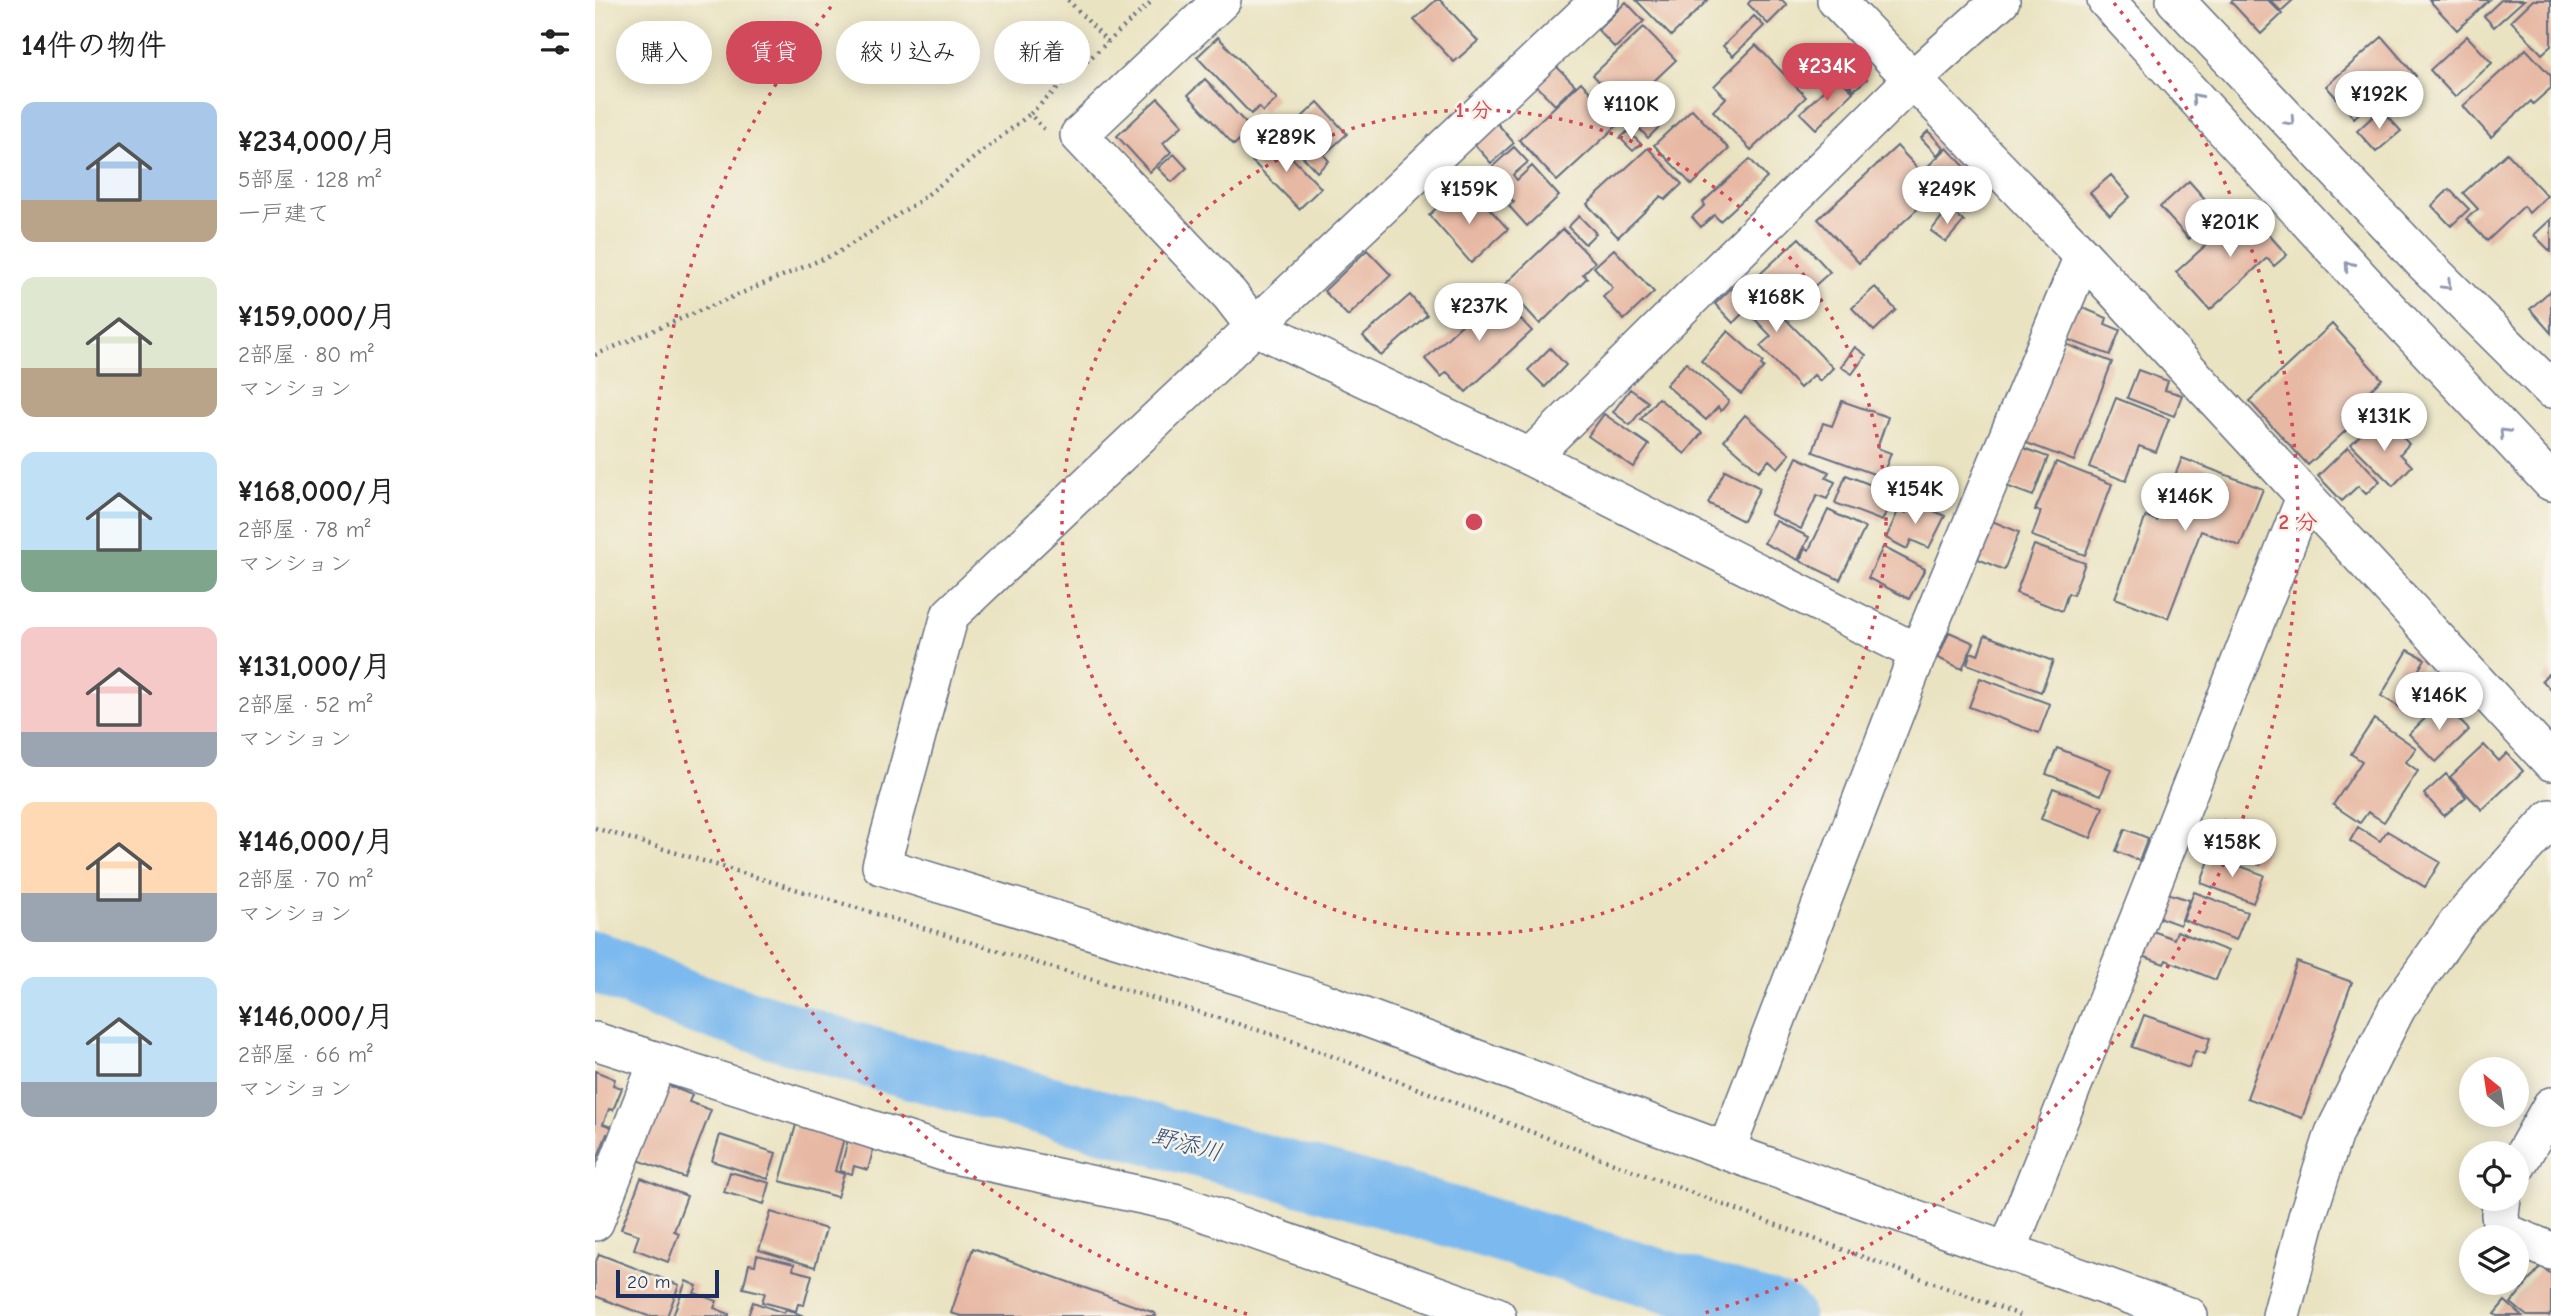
<!DOCTYPE html>
<html lang="ja">
<head>
<meta charset="utf-8">
<style>
  body { margin:0; font-family:"Comic Neue","Klee One",sans-serif; background:#f6f6f6; color:#222; height:100vh; display:flex; flex-direction:column; font-size:26px; white-space:nowrap }
  * { box-sizing:border-box; margin:0 }
  p { font-size:23px; color:#767676 }
  .icon { flex:none; width:38px; height:38px; fill:none; stroke:currentColor; stroke-width:2; stroke-linecap:round; stroke-linejoin:round }
  .map { position:relative; flex:1; overflow:hidden }
  .side { display:flex; flex-direction:column; background:#fff; width:595px }
  .side>* { flex:none }
  .hud { position:absolute; left:21px; top:21px; width:665px; height:63px; display:flex; gap:14px }
  .needle { width:46px; rotate:330deg }
  .tools { position:absolute; left:1864px; top:1057px; display:grid; gap:14px }
  .tools a { display:grid; place-items:center; width:70px; height:70px; border-radius:50%; background:#fff; box-shadow:0 4px 18px #0003; font-size:35px }
  .scale { position:absolute; left:21px; bottom:18px; width:103px; box-sizing:border-box; padding-left:7px; border:4px solid #1b2f5e; border-top:0; font-size:19px; line-height:24px; white-space:nowrap; color:#1b2f5e; -webkit-text-stroke:5px #f7f3e8; paint-order:stroke }
  .price { position:absolute; translate:-50% -60px; padding:0 16px; border-radius:24px; background:#fff; color:#222; font-size:23px; line-height:46px; filter:drop-shadow(0 2px 4px #0008) }
  .price::after { content:''; position:absolute; left:50%; top:42px; width:21px; height:16px; margin-left:-10px; background:inherit; clip-path:polygon(0 0,100% 0,50% 100%) }
  .price.current { background:#d1495b; color:#fff }
  ul { padding:0; list-style:none }
  li { display:flex; align-items:center; gap:21px; height:175px; padding:0 21px }
  li span { display:grid; place-items:center; flex:none; width:196px; height:140px; border-radius:14px; color:#555 }
  li>.icon { margin-inline-start:auto }
  span .icon { width:84px; height:84px; fill:#fffc; stroke-width:1 }
  li b { font-size:30px }
  h2 { display:flex; justify-content:space-between; align-items:center; height:84px; padding:0 21px; font-size:30px }
  .chip { padding:0 24px; border-radius:32px; background:#fff; box-shadow:0 4px 18px #0003; font-size:24px; line-height:63px }
  .chip.current { background:#d1495b; color:#fff }
  main { display:flex; flex:1; min-height:0 }
  .map>svg:first-child { display:block }
  .lines { fill:none; stroke-linecap:round; stroke-linejoin:round }
  .river { stroke:#7bb9ee; stroke-width:61 }
  .building { fill:#e7b8a3 }
  .minor-casing { stroke:#636e81; stroke-width:40 }
  .path { stroke:#636e81; stroke-width:4.5; stroke-dasharray:2 5; stroke-linecap:butt }
  .minor { stroke:#fff; stroke-width:37 }
  .oneway { stroke:#8d97ae }
  .ring { fill:none; stroke:#d1495b; stroke-width:3.5; stroke-dasharray:3.5 7 }
  .labels { text-anchor:middle; dominant-baseline:central; stroke-width:5; stroke-linejoin:round; paint-order:stroke }
  .water-label { font-size:24px; font-style:italic; fill:#335282; stroke:#f7f3e8 }
  .centre { fill:#d1495b; stroke:#f7f3e8; stroke-width:3.5 }
  .ring-label { font-size:21px; text-anchor:middle; font-weight:bold; fill:#d1495b; stroke:#f7f3e8; stroke-width:5; stroke-linejoin:round; paint-order:stroke }
</style>
</head>
<body>
<main>
<section class="side">
<h2>14件の物件<svg class="icon" aria-label="filters" viewBox="0 0 24 24"><path d="M4 7h16M4 17h16"/><circle cx="9" cy="7" r="2"/><circle cx="15" cy="17" r="2"/></svg></h2>
<ul>
<li><span style="background:linear-gradient(#a9c7e8 70%,#b9a48a 0)"><svg class="icon" aria-label="home" viewBox="0 0 24 24"><path d="M3 11l9-7 9 7M6 9v11h12V9"/></svg></span><div><b>¥234,000/月</b><p>5部屋 · 128 m²</p><p>一戸建て</p></div></li>
<li><span style="background:linear-gradient(#dfe7d0 65%,#b9a48a 0)"><svg class="icon" aria-label="home" viewBox="0 0 24 24"><path d="M3 11l9-7 9 7M6 9v11h12V9"/></svg></span><div><b>¥159,000/月</b><p>2部屋 · 80 m²</p><p>マンション</p></div></li>
<li><span style="background:linear-gradient(#bfe0f5 70%,#7fa58c 0)"><svg class="icon" aria-label="home" viewBox="0 0 24 24"><path d="M3 11l9-7 9 7M6 9v11h12V9"/></svg></span><div><b>¥168,000/月</b><p>2部屋 · 78 m²</p><p>マンション</p></div></li>
<li><span style="background:linear-gradient(#f6c9c9 75%,#9aa5b1 0)"><svg class="icon" aria-label="home" viewBox="0 0 24 24"><path d="M3 11l9-7 9 7M6 9v11h12V9"/></svg></span><div><b>¥131,000/月</b><p>2部屋 · 52 m²</p><p>マンション</p></div></li>
<li><span style="background:linear-gradient(#ffd9b3 65%,#9aa5b1 0)"><svg class="icon" aria-label="home" viewBox="0 0 24 24"><path d="M3 11l9-7 9 7M6 9v11h12V9"/></svg></span><div><b>¥146,000/月</b><p>2部屋 · 70 m²</p><p>マンション</p></div></li>
<li><span style="background:linear-gradient(#bfe0f5 75%,#9aa5b1 0)"><svg class="icon" aria-label="home" viewBox="0 0 24 24"><path d="M3 11l9-7 9 7M6 9v11h12V9"/></svg></span><div><b>¥146,000/月</b><p>2部屋 · 66 m²</p><p>マンション</p></div></li>
</ul>
</section>
<div class="map">
<svg width="1956" height="1316" viewBox="0 0 1956 1316">
  <rect width="100%" height="100%" fill="#f7f3e8"/>
  <filter id="ink" filterUnits="userSpaceOnUse"><feTurbulence type="fractalNoise" baseFrequency=".0143" numOctaves="2"/><feDisplacementMap in="SourceGraphic" scale="14" xChannelSelector="R" yChannelSelector="G"/><feConvolveMatrix kernelMatrix="1 2 1 2 8 2 1 2 1" color-interpolation-filters="sRGB"/></filter>
  <filter id="wash" filterUnits="userSpaceOnUse"><feTurbulence type="fractalNoise" baseFrequency=".00686" numOctaves="4" result="noise"/><feDisplacementMap in="SourceGraphic" scale="28" xChannelSelector="R" yChannelSelector="G"/><feGaussianBlur stdDeviation="1.57" result="paint"/><feColorMatrix in="noise" values="0 0 0 0 0 0 0 0 0 0 0 0 0 0 0 0 0 1.4 0 .05"/><feComposite in="paint" operator="in"/></filter>
  <g filter="url(#wash)">
    <rect width="100%" height="100%" fill="#eae3c1"/>
    <g class="lines">
      <!-- river -->
      <path class="river" d="M 0,961 L 90,1000 L 242,1048 L 816,1205 L 1188,1316"/>
    </g>
    <g id="blocks">
      <!-- building -->
      <path class="building" d="M 841,0 L 845,0 L 883,41 L 859,62 L 819,20 Z
        M 1041,0 L 1113,0 L 1076,36 Z
        M 1156,0 L 1187,0 L 1192,5 L 1173,24 L 1153,4 Z
        M 1638,0 L 1673,0 L 1687,14 L 1666,34 L 1636,2 Z
        M 1675,0 L 1698,0 L 1686,11 Z
        M 1834,0 L 1894,0 L 1862,30 Z
        M 1906,0 L 1929,0 L 1899,27 L 1889,16 Z
        M 1938,0 L 1956,0 L 1956,46 L 1947,54 L 1916,21 Z
        M 1031,2 L 1049,21 L 1020,48 L 1003,30 Z
        M 1159,16 L 1169,26 L 1138,56 L 1128,46 Z
        M 1049,27 L 1081,60 L 1037,102 L 1024,88 L 1017,95 L 998,75 Z
        M 1872,36 L 1897,63 L 1860,97 L 1835,70 Z
        M 623,37 L 682,99 L 668,112 L 664,107 L 656,114 L 602,57 Z
        M 1787,37 L 1821,76 L 1778,113 L 1772,106 L 1759,118 L 1731,86 Z
        M 1161,45 L 1211,97 L 1156,150 L 1118,111 L 1131,98 L 1119,86 Z
        M 1931,49 L 1956,76 L 1956,88 L 1938,104 L 1936,101 L 1896,137 L 1868,106 Z
        M 961,66 L 980,85 L 960,105 L 941,85 Z
        M 1261,67 L 1272,79 L 1259,90 L 1248,78 Z
        M 1243,77 L 1258,92 L 1221,129 L 1205,113 Z
        M 610,79 L 656,129 L 639,145 L 593,95 Z
        M 986,82 L 1024,124 L 962,181 L 924,140 Z
        M 563,98 L 588,125 L 568,143 L 576,152 L 555,172 L 522,136 Z
        M 723,102 L 752,134 L 729,155 L 734,161 L 722,172 L 688,135 Z
        M 1048,108 L 1065,126 L 1053,138 L 1036,119 Z
        M 1097,109 L 1134,149 L 1097,185 L 1059,145 Z
        M 1786,109 L 1806,131 L 1781,152 L 1762,131 Z
        M 902,123 L 919,143 L 896,163 L 879,144 Z
        M 1033,131 L 1046,144 L 1038,151 L 1025,138 Z
        M 1333,131 L 1349,148 L 1342,155 L 1326,138 Z
        M 679,139 L 726,188 L 704,209 L 657,161 Z
        M 1302,146 L 1343,190 L 1264,263 L 1223,219 Z
        M 919,147 L 933,162 L 918,175 L 922,180 L 937,166 L 964,196 L 932,226 L 914,206 L 919,202 L 907,188 L 901,194 L 886,177 Z
        M 1053,148 L 1087,184 L 1070,200 L 1066,196 L 1023,237 L 992,204 Z
        M 1352,148 L 1393,191 L 1369,214 L 1328,171 Z
        M 1912,153 L 1952,196 L 1934,213 L 1929,206 L 1892,241 L 1871,219 L 1883,209 L 1868,193 Z
        M 579,154 L 592,168 L 577,182 L 563,168 Z
        M 1155,159 L 1172,178 L 1125,221 L 1119,215 L 1106,227 L 1097,217 L 1110,205 L 1108,202 Z
        M 1516,175 L 1535,197 L 1515,215 L 1495,193 Z
        M 1594,181 L 1610,199 L 1607,202 L 1620,216 L 1594,239 L 1565,207 Z
        M 1854,189 L 1874,209 L 1856,226 L 1837,206 Z
        M 880,193 L 913,229 L 876,263 L 834,215 L 852,198 L 862,209 Z
        M 1353,209 L 1369,221 L 1351,242 L 1336,231 Z
        M 1651,209 L 1692,255 L 1679,266 L 1672,258 L 1615,310 L 1581,272 Z
        M 984,216 L 1001,233 L 990,244 L 973,227 Z
        M 1956,219 L 1956,252 L 1939,235 Z
        M 968,229 L 1000,262 L 988,274 L 992,278 L 945,324 L 909,285 Z
        M 1204,238 L 1235,272 L 1194,309 L 1164,275 Z
        M 1019,249 L 1059,292 L 1029,320 L 1008,297 L 1018,288 L 999,267 Z
        M 772,250 L 796,275 L 753,316 L 729,291 Z
        M 1149,276 L 1238,368 L 1225,381 L 1219,375 L 1205,388 L 1165,346 L 1176,336 L 1151,310 L 1138,323 L 1120,304 Z
        M 1280,287 L 1301,310 L 1279,331 L 1257,308 Z
        M 1956,290 L 1956,333 L 1935,309 Z
        M 901,293 L 937,331 L 871,392 L 852,372 L 846,377 L 830,359 Z
        M 815,295 L 832,315 L 786,356 L 768,336 Z
        M 1481,305 L 1512,318 L 1510,324 L 1525,330 L 1515,355 L 1468,338 Z
        M 1737,324 L 1787,379 L 1747,417 L 1755,427 L 1713,465 L 1654,401 Z
        M 1133,331 L 1168,362 L 1166,365 L 1169,367 L 1146,394 L 1106,361 Z
        M 1468,343 L 1517,362 L 1479,461 L 1429,442 Z
        M 1260,347 L 1271,355 L 1257,374 L 1246,367 Z
        M 955,348 L 971,365 L 950,387 L 933,370 Z
        M 1091,363 L 1134,401 L 1126,411 L 1123,407 L 1111,420 L 1071,385 Z
        M 1543,370 L 1573,381 L 1570,390 L 1587,395 L 1579,416 L 1532,398 Z
        M 1035,389 L 1053,402 L 1035,425 L 1018,412 Z
        M 1063,398 L 1107,433 L 1090,454 L 1046,419 Z
        M 1521,398 L 1574,419 L 1561,452 L 1544,446 L 1531,481 L 1494,467 Z
        M 1247,401 L 1293,417 L 1282,448 L 1296,453 L 1287,477 L 1218,452 L 1228,423 L 1237,426 Z
        M 1009,414 L 1054,445 L 1038,467 L 993,436 Z
        M 1150,415 L 1195,454 L 1183,468 L 1174,460 L 1164,471 L 1129,440 Z
        M 1776,425 L 1790,440 L 1800,429 L 1814,444 L 1805,454 L 1817,466 L 1798,486 L 1756,444 Z
        M 1426,447 L 1453,457 L 1438,496 L 1411,486 Z
        M 1753,447 L 1785,481 L 1771,494 L 1763,486 L 1747,501 L 1723,476 Z
        M 1202,457 L 1234,472 L 1231,478 L 1240,482 L 1232,499 L 1222,495 L 1206,529 L 1175,514 Z
        M 1587,458 L 1668,489 L 1645,546 L 1606,531 L 1573,618 L 1520,598 L 1551,516 L 1562,521 Z
        M 1461,462 L 1517,484 L 1490,555 L 1437,536 L 1446,511 L 1440,510 Z
        M 1130,470 L 1165,488 L 1148,521 L 1113,503 Z
        M 1251,475 L 1299,494 L 1287,521 L 1240,503 Z
        M 1317,501 L 1350,516 L 1334,548 L 1316,540 L 1312,549 L 1291,538 L 1304,509 L 1311,513 Z
        M 1233,510 L 1270,528 L 1245,580 L 1205,561 L 1210,548 L 1214,550 Z
        M 1181,521 L 1214,537 L 1203,560 L 1169,543 Z
        M 1397,521 L 1424,532 L 1409,570 L 1383,559 Z
        M 1439,545 L 1490,563 L 1478,595 L 1473,593 L 1467,611 L 1421,593 Z
        M 1288,547 L 1330,569 L 1314,599 L 1273,578 Z
        M 1354,632 L 1379,643 L 1367,669 L 1343,658 Z
        M 1390,635 L 1458,661 L 1446,692 L 1372,664 L 1376,652 L 1383,655 Z
        M 1813,650 L 1830,659 L 1823,671 L 1836,679 L 1816,714 L 1786,696 Z
        M 1956,671 L 1956,690 L 1947,680 Z
        M 1385,678 L 1455,704 L 1444,733 L 1374,707 Z
        M 1847,702 L 1874,730 L 1841,762 L 1814,734 Z
        M 1779,719 L 1821,748 L 1811,762 L 1823,771 L 1789,822 L 1773,812 L 1765,823 L 1738,805 L 1767,761 L 1756,754 Z
        M 1889,745 L 1904,761 L 1912,753 L 1928,771 L 1887,810 L 1855,777 Z
        M 1462,748 L 1516,769 L 1506,795 L 1451,774 Z
        M 1851,774 L 1871,797 L 1849,816 L 1829,794 Z
        M 1458,788 L 1508,807 L 1496,838 L 1446,819 Z
        M 1628,820 L 1675,838 L 1665,865 L 1618,846 Z
        M 1763,827 L 1785,841 L 1792,831 L 1845,862 L 1830,887 L 1755,841 Z
        M 1530,829 L 1553,838 L 1544,861 L 1521,851 Z
        M 1616,855 L 1669,875 L 1658,903 L 1606,883 Z
        M 1599,892 L 1652,912 L 1641,940 L 1588,920 Z
        M 1572,893 L 1594,900 L 1585,925 L 1563,917 Z
        M 1555,930 L 1579,939 L 1582,931 L 1633,951 L 1621,980 L 1571,960 L 1569,964 L 1545,955 Z
        M 1702,962 L 1757,982 L 1707,1118 L 1652,1098 Z
        M 1549,1015 L 1615,1038 L 1610,1054 L 1600,1051 L 1594,1068 L 1537,1047 Z
        M 0,1071 L 20,1079 L 18,1085 L 27,1088 L 18,1110 L 14,1109 L 8,1124 L 19,1128 L 16,1135 L 12,1134 L 0,1164 Z
        M 72,1085 L 97,1095 L 94,1102 L 116,1110 L 90,1178 L 43,1160 Z
        M 203,1118 L 251,1131 L 240,1171 L 249,1174 L 242,1197 L 185,1181 Z
        M 256,1128 L 282,1135 L 273,1170 L 259,1166 L 257,1174 L 245,1171 Z
        M 125,1135 L 181,1153 L 173,1179 L 117,1161 Z
        M 135,1172 L 175,1183 L 169,1204 L 129,1192 Z
        M 46,1178 L 92,1196 L 79,1231 L 84,1233 L 73,1262 L 39,1249 L 44,1235 L 26,1229 Z
        M 176,1212 L 231,1229 L 220,1267 L 164,1250 Z
        M 378,1248 L 560,1313 L 561,1316 L 366,1316 L 356,1313 Z
        M 4,1254 L 84,1285 L 72,1316 L 53,1316 L 0,1296 L 0,1264 Z
        M 162,1255 L 199,1264 L 198,1270 L 217,1275 L 209,1305 L 203,1304 L 201,1311 L 167,1302 L 170,1293 L 148,1288 L 154,1264 L 160,1265 Z
        M 1946,1266 L 1956,1274 L 1956,1313 L 1954,1316 L 1932,1316 L 1916,1303 Z
        M 91,1281 L 102,1286 L 99,1293 L 122,1301 L 119,1308 L 134,1314 L 134,1316 L 78,1316 Z
        M 1910,1301 L 1927,1316 L 1902,1316 L 1899,1314 Z
        M 158,1302 L 189,1313 L 191,1309 L 209,1316 L 153,1316 Z"/>
    </g>
  </g>
  <g filter="url(#ink)">
    <use href="#blocks" fill-opacity="0" stroke="#636e81" stroke-width="2"/>
    <g class="lines">
      <!-- minor casing -->
      <g class="minor-casing">
        <path id="minor" d="M 627,0 L 484,135 L 635,295 L 659,326 L 935,457 L 1323,653
          M 1005,0 L 355,615 L 286,866 L 726,1001 L 1131,1151 L 1594,1316
          M 1241,0 L 1488,256 L 1956,762
          M 1511,0 L 1779,293 L 1956,482
          M 1580,0 L 1828,262 L 1956,389
          M 935,457 L 1318,79 L 1406,0
          M 0,1041 L 354,1154 L 579,1202 L 902,1316
          M 1131,1151 L 1323,653 L 1488,256
          M 1922,1166 L 1956,1106
          M 1907,1199 L 1905,1214 L 1907,1232 L 1921,1237
          M 0,1222 L 63,1061
          M 1922,1237 L 1956,1251
          M 1413,1250 L 1710,497
          M 1686,1316 L 1712,1217 L 1739,1133 L 1802,1008 L 1863,922 L 1956,818"/>
      </g>
      <!-- path -->
      <path class="path" d="M 473,0 L 513,42
        M 449,129 L 435,114 L 558,0
        M 0,355 L 244,252 L 323,202 L 435,114
        M 0,828 L 692,1039 L 1187,1227 L 1428,1316"/>
      <!-- minor -->
      <use href="#minor" class="minor"/>
    </g>
    <!-- one-way arrows -->
    <defs><path id="oneway-chevron" d="M-2-3.5L2.5 0L-2 3.5" fill="none" stroke-width="1.6" stroke-linecap="round" stroke-linejoin="round" transform="scale(1.75)"/></defs>
    <g class="oneway">
      <use href="#oneway-chevron" transform="translate(1601 98) rotate(-132)"/>
      <use href="#oneway-chevron" transform="translate(1695 121) rotate(47)"/>
      <use href="#oneway-chevron" transform="translate(1754 266) rotate(-132)"/>
      <use href="#oneway-chevron" transform="translate(1852 285) rotate(45)"/>
      <use href="#oneway-chevron" transform="translate(1909 433) rotate(-133)"/>
    </g>
  </g>
  <!-- distance rings -->
  <g class="ring">
    <circle cx="879" cy="522" r="412"/>
    <path d="M652 1314A824 824 0 0 1 239 3M1519 3A824 824 0 0 1 1106 1314"/>
  </g>
  <g class="labels">
    <!-- water labels -->
    <g class="water-label">
      <text transform="translate(592 1144) rotate(15)">野添川</text>
    </g>
  </g>
  <circle cx="879" cy="522" r="10" class="centre"/>
  <g class="ring-label">
    <text x="879" y="117">1 分</text>
    <text x="1703" y="529">2 分</text>
  </g>
</svg>
<div class="tools">
<a><svg class="needle" viewBox="-14 -14 28 28"><path d="M0-13l5 13h-10z" fill="#e53935"/><path d="M0 13l5-13h-10z" fill="#767676"/></svg></a>
<a><svg class="icon" aria-label="locate" viewBox="0 0 24 24"><circle cx="12" cy="12" r="6"/><path d="M12 2v4M12 18v4M2 12h4M18 12h4"/></svg></a>
<a><svg class="icon" aria-label="layers" viewBox="0 0 24 24"><path d="M12 4l9 5-9 5-9-5zM3 14l9 5 9-5"/></svg></a>
</div>
<div class="scale">20 m</div>
<b class="price current" style="left:1232px;top:103px">¥234K</b>
<b class="price" style="left:1784px;top:131px">¥192K</b>
<b class="price" style="left:1036px;top:141px">¥110K</b>
<b class="price" style="left:691px;top:174px">¥289K</b>
<b class="price" style="left:874px;top:226px">¥159K</b>
<b class="price" style="left:1352px;top:226px">¥249K</b>
<b class="price" style="left:1635px;top:259px">¥201K</b>
<b class="price" style="left:1181px;top:334px">¥168K</b>
<b class="price" style="left:884px;top:343px">¥237K</b>
<b class="price" style="left:1789px;top:453px">¥131K</b>
<b class="price" style="left:1320px;top:526px">¥154K</b>
<b class="price" style="left:1590px;top:533px">¥146K</b>
<b class="price" style="left:1844px;top:732px">¥146K</b>
<b class="price" style="left:1637px;top:879px">¥158K</b>
<div class="hud">
<a class="chip">購入</a>
<a class="chip current">賃貸</a>
<a class="chip">絞り込み</a>
<a class="chip">新着</a>
</div>
</div>
</main>
</body>
</html>
